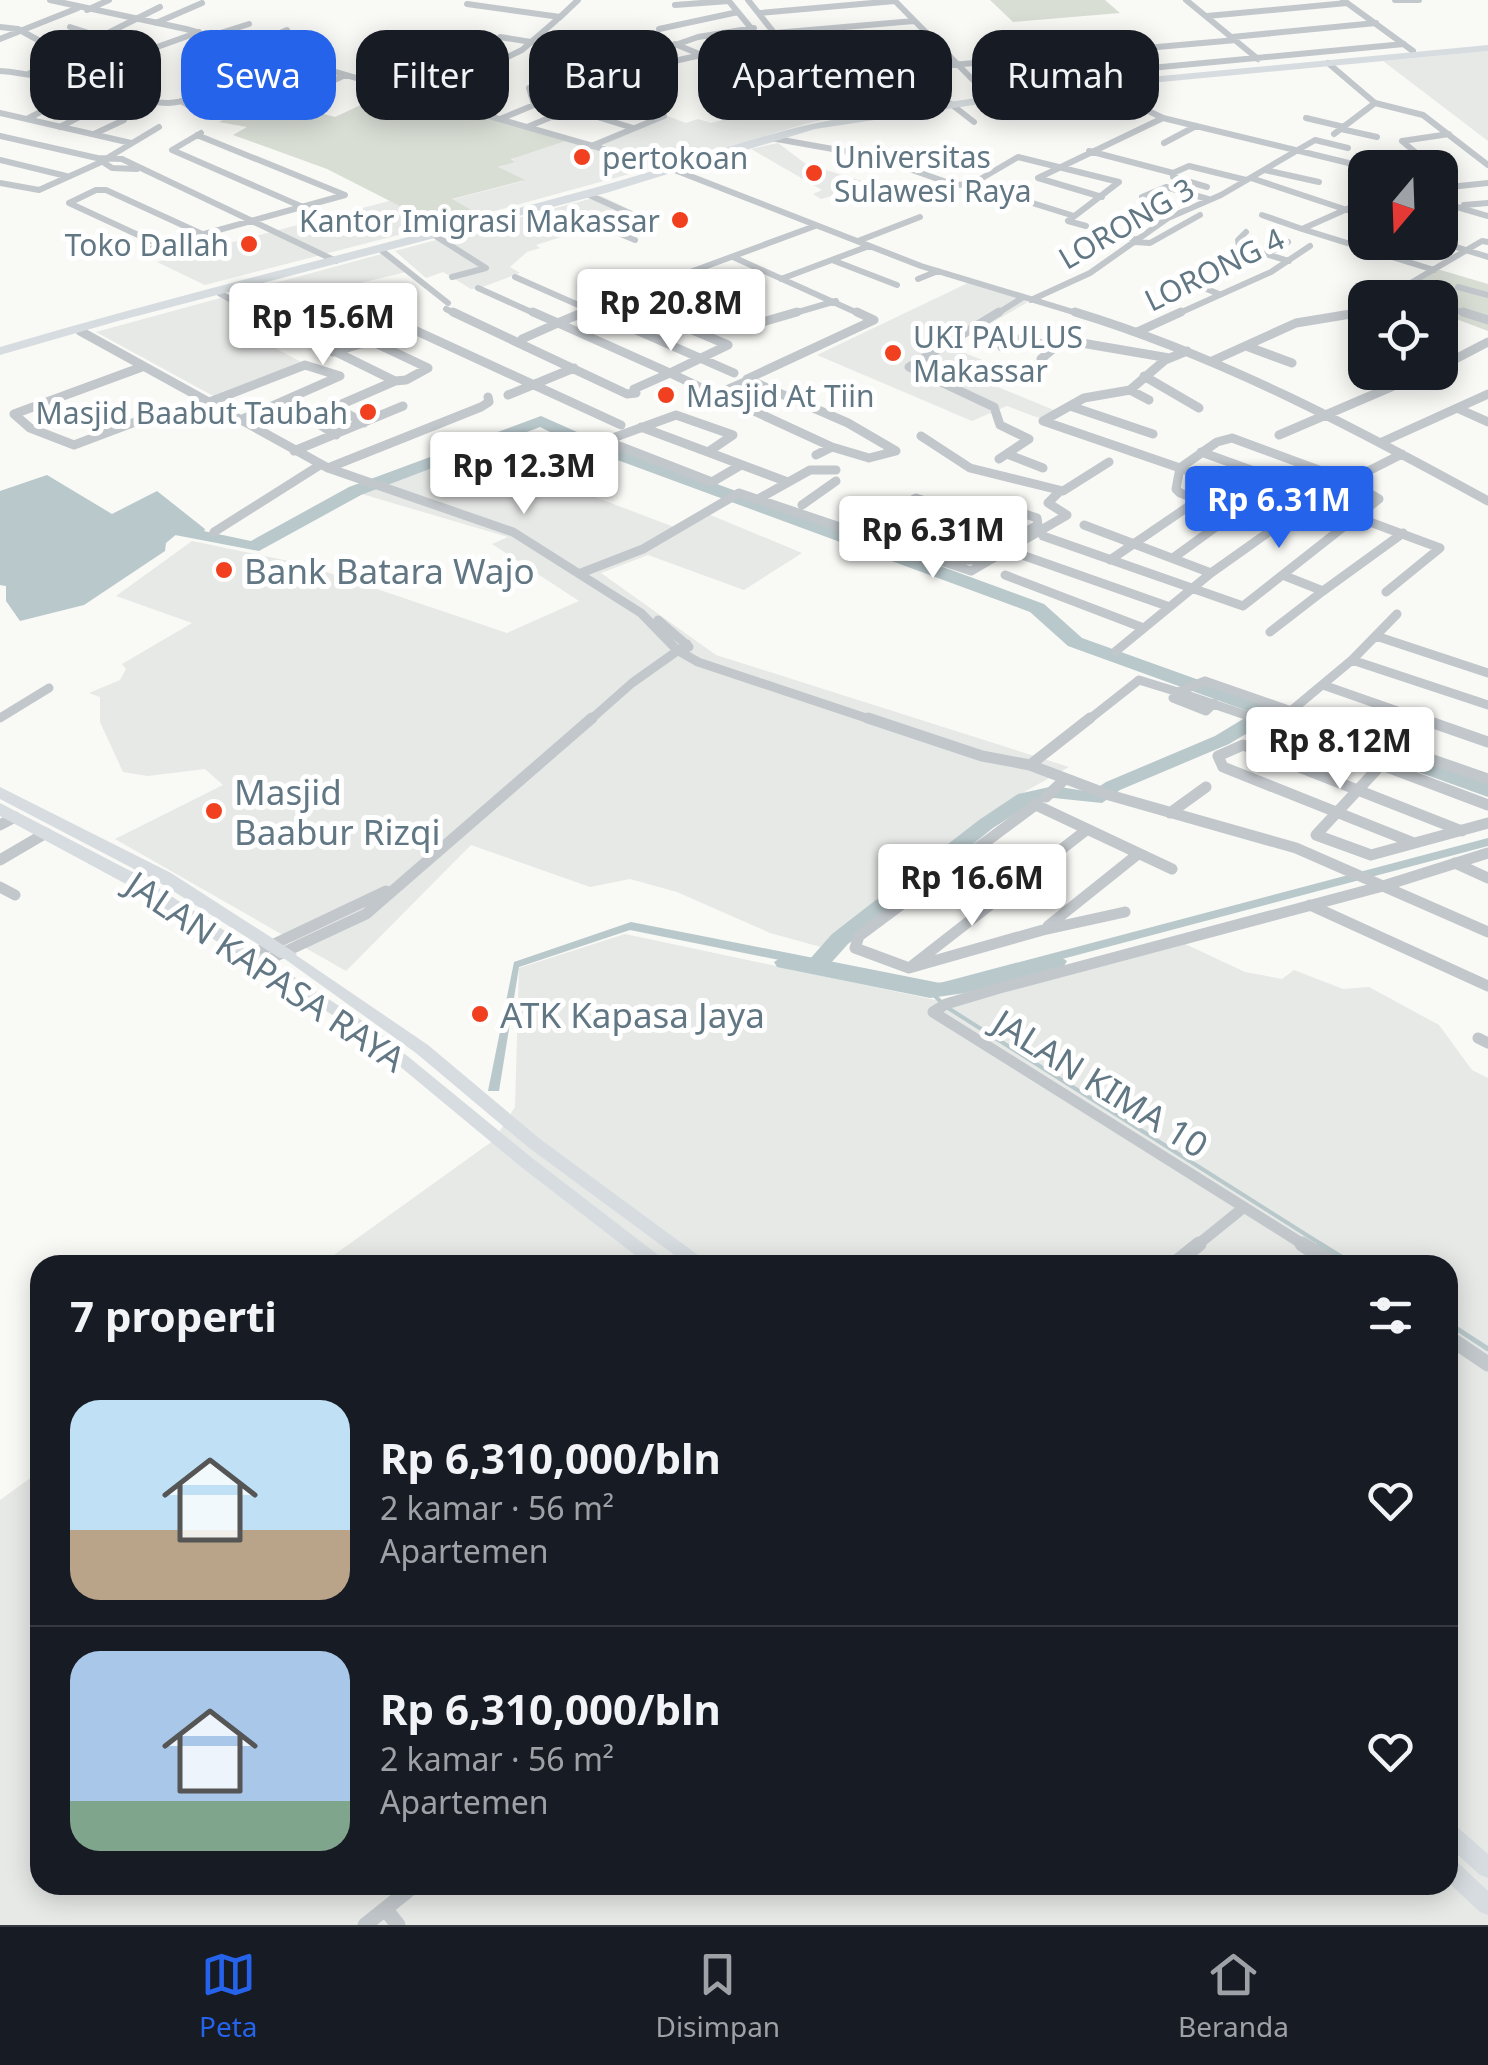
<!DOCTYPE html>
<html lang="id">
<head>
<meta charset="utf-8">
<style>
  body { margin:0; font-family:"Noto Sans",sans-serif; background:#20242c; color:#f1f3f6; height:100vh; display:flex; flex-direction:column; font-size:38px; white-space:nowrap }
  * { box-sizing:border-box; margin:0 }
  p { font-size:32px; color:#9ea1a6 }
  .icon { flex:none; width:55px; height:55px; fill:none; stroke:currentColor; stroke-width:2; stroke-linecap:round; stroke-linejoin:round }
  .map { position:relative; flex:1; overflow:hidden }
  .side { position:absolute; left:30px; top:1255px; width:1428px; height:640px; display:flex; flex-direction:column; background:#171b24; border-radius:30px; box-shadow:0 5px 25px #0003 }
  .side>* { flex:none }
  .banner { position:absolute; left:30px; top:30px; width:1430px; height:90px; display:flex; gap:20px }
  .needle { width:65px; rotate:199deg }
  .controls { position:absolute; left:1348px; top:150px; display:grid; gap:20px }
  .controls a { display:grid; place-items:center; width:110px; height:110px; border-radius:20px; background:#171b24; box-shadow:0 5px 25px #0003; font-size:50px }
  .price { position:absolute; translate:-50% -85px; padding:0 22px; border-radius:10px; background:#fff; color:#222; font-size:32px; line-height:65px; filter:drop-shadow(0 2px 5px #0008) }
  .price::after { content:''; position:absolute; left:50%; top:60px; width:30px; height:22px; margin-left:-15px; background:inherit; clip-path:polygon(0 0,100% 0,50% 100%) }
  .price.active { background:#2563eb; color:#fff }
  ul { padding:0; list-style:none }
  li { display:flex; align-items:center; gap:30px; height:250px; padding:0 40px }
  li+li { border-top:2px solid #363941 }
  li span { display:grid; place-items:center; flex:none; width:280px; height:200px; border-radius:30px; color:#555 }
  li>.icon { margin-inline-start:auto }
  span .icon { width:120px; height:120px; fill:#fffc; stroke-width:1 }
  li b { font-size:42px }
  h2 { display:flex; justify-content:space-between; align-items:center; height:120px; padding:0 40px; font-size:42px }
  .pill { padding:0 35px; border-radius:30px; background:#171b24; box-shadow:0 5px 25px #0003; font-size:35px; line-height:90px }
  .pill.active { background:#2563eb; color:#fff }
  .dock { display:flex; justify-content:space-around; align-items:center; height:140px; border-top:2px solid #363941; background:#171b24; font-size:28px; color:#9ea1a6 }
  .dock a { display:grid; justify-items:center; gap:5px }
  .dock .active { color:#2563eb }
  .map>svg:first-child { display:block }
  .built { fill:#e7e9e7 }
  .green { fill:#d9ded5 }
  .water { fill:#b8c8cb }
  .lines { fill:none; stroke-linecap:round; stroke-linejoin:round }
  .stream-far1 { stroke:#b8c8cb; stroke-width:4 }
  .stream { stroke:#b8c8cb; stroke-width:5 }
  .river { fill:#b8c8cb; fill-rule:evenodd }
  .street-far3 { stroke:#c2c7cb; stroke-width:6 }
  .street-far2 { stroke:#c2c7cb; stroke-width:9 }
  .street-far1 { stroke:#c2c7cb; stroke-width:11 }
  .street { stroke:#c2c7cb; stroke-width:15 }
  .secondary { fill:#d6dcdf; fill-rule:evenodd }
  .highway { fill:#d6dcdf; fill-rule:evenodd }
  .poi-dot { fill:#f0401f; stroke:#fff; stroke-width:4 }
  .labels { text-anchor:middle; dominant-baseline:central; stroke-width:10; stroke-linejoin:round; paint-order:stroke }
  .far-poi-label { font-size:30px; fill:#627784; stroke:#fff; text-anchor:start }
  .far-street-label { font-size:30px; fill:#627784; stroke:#fff }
  .poi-label { font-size:35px; fill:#627784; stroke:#fff; text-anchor:start }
  .street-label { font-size:35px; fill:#627784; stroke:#fff }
</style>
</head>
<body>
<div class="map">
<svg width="1488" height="1925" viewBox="0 0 1488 1925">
  <rect width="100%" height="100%" fill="#f9f9f6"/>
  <!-- built -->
  <path class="built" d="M 1488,51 L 1488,141 L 1383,61 Z
    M 809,93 L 854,101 L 866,111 L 808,123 L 672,164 L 596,143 L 667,116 L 686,123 L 698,119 L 711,123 L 788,104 Z
    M 566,141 L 655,167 L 480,215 L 450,200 L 523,181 L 496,168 L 514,162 L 512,158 Z
    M 778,143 L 806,164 L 872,184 L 821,199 L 813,194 L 822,190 L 751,149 Z
    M 601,196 L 637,213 L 536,245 L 540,248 L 527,252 L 510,267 L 520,273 L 480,288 L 471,289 L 443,272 L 426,278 L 395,251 Z
    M 393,200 L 437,225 L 205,285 L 157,262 Z
    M 385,253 L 406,272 L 327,291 L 322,295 L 332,303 L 250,335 L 307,365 L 217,398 L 96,332 Z
    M 970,282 L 1028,302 L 949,347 L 998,366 L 978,379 L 1054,410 L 1039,418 L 1007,406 L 972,421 L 817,355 Z
    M 471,450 L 674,527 L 701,511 L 802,553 L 744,590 L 648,555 L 601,573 L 716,655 L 1069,767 L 1026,791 L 821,947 L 770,933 L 677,892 L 630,879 L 590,887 L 471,845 L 346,971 L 115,839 L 223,785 L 205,769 L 148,776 L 123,772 L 100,722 L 100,697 L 89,693 L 120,680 L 126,669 L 122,664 L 192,623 L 116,596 L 192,541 L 303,564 L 507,633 L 579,601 L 492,544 L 508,537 L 362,494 Z
    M 625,934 L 959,1005 L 1183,943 L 1245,972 L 1282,979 L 1294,970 L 1343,989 L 1369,987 L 1439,1025 L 1472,1070 L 1488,1078 L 1488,1925 L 0,1925 L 0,1500 L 40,1471 L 40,1885 L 1448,1885 L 1448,1265 L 320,1265 L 494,1140 L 515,1107 L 519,968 Z"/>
  <!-- green -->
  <path class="green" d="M 990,0 L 1105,0 L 1120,13 L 1013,22 Z
    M 395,89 L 566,141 L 511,159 L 515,162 L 498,167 L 525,180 L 452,199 L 480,215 L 437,225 L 327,169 L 233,135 L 247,127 L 219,122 L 234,114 L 266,119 L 297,107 L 335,117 Z
    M 1437,269 L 1488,284 L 1488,331 L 1440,313 L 1440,298 L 1397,298 L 1409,284 Z"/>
  <!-- water -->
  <path class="water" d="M 47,475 L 112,514 L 157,491 L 205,529 L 202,536 L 178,533 L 166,543 L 165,551 L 84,605 L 20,621 L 6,601 L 6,586 L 0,585 L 0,491 Z
    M 1488,838 L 1488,846 L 938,992 L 630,930 L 519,967 L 499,1091 L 488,1091 L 514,962 L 631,922 L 940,983 Z"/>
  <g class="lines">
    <!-- stream-far1 -->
    <path class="stream-far1" d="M 930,991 L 941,1002
      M 948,1008 L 1324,1246"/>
    <!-- stream -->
    <path class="stream" d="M 1320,1244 L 1354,1265
      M 1448,1323 L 1488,1349"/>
    <!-- river -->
    <path class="river" d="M 541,416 L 586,436 L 1044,604 L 1082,638 L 1488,784 L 1488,797 L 1271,719 L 1229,744 L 1120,790 L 1102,803 L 1054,798 L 1032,803 L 993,828 L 848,944 L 830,964 L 930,984 L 964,979 L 1056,954 L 1067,961 L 1064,966 L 965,993 L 930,998 L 777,967 L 774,962 L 785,955 L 809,960 L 832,934 L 979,820 L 1018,794 L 1054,786 L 1091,792 L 1106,782 L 1215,736 L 1253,713 L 1068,646 L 1030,612 L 574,444 L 540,427 L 361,495 L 259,551 L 175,535 L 166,530 L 175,525 L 251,541 L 349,487 Z"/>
    <!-- street-far3 -->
    <path class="street-far3" d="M 50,0 L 186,29 L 666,167
      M 728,0 L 798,85 L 811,92 L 897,111
      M 748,0 L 791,54 L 935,41
      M 894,0 L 976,83 L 982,84 L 1404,44
      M 1186,0 L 1258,59
      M 1343,0 L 1413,51
      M 1395,0 L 1419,0
      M 675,5 L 729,1
      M 87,10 L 109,0
      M 760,13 L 895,1
      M 1207,16 L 1347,3
      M 559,18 L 578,0
      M 156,23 L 202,3
      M 0,27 L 18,29 L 58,51
      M 70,27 L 98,36
      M 659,29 L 738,12
      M 775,33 L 914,21
      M 211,36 L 249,24
      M 500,37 L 604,54 L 622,40
      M 1232,37 L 1376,23
      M 0,39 L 78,8
      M 675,44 L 750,75 L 784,69
      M 250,46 L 287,30
      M 638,58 L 698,37 L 754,28
      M 1328,63 L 1375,103 L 1423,115 L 1488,165
      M 657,65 L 701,55
      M 229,67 L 270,52
      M 0,71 C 57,75 110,101 167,103 C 190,104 273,70 300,61
      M 142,71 L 118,61 L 199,32
      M 30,73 L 51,64 L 34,59 L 104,35 L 160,7
      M 812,77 L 1045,57
      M 235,83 L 277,100 L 269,105
      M 326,84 L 345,75
      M 1063,84 L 1045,57 L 1236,40
      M 1095,85 L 1163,118 L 1361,166
      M 423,98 L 522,50 L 560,17 L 467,4
      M 54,101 L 85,88
      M 181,101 L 201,113
      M 951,104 L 974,122
      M 0,113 L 131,143
      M 591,115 L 633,128
      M 1306,118 L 1344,127
      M 27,119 L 48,108
      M 500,119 L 534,105 L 529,88
      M 60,127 L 83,115
      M 527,127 L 561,113
      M 1341,129 L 1377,137
      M 201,133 L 172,150 L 305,208
      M 94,134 L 124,120
      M 1334,134 L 1375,103
      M 0,136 L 97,158 L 122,159 L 336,261
      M 771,138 L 872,156 L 955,185 L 972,184
      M 1164,143 L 1196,126
      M 589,147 L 664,116
      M 1089,151 L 1173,173 L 1189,166 L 1246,180
      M 97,158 L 112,168 L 137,169
      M 0,160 L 66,176
      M 1434,168 L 1402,141 L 1449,134
      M 672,169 L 921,266 L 1083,315
      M 1265,170 L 1319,182
      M 1173,173 L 1173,177 L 1207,187
      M 1440,173 L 1457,186
      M 1038,178 L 1163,118
      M 1038,178 L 1102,197
      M 1251,178 L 1365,216
      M 0,183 L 39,190 L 99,163 L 159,127
      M 1440,188 L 1488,183
      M 587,194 L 640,218 L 616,232 L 635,240
      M 1142,197 L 1166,187 L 1208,199
      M 1365,201 L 1302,229 L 1434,270
      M 1440,202 L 1488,216
      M 1464,205 L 1488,203
      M 1262,215 L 1302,229
      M 1074,216 L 972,184 L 1018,157 L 1119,182 L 1068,221 L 1086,226
      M 1440,224 L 1448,227
      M 1246,232 L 1238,240 L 1239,246 L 1289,261
      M 1107,233 L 1138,240
      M 434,235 L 486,268 L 452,277
      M 858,241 L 920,217
      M 1135,242 L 1150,243 L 1200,215
      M 1440,242 L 1488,257
      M 162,246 L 69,203 L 96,190 L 106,190 L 202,234
      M 150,249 L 345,195 L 197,135
      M 381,250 L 448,303
      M 1267,254 L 1288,242
      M 733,257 L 862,315
      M 832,260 L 897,285
      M 696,270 L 721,281
      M 685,274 L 815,226
      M 515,277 L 601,315
      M 781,279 L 869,246
      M 918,279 L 938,271
      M 1189,282 L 1219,294
      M 1409,284 L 1482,241 L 1488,242
      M 1458,287 L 1488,295
      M 478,288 L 538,315
      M 219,293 L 259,315
      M 1031,300 L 1090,273 L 1168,218 L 1221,195 L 1315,140 L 1348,148
      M 1440,305 L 1471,315
      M 446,309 L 458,315
      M 261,315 L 306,298
      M 303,315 L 325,306
      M 578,315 L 619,299 L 656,315
      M 788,315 L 836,301
      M 995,315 L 1022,298
      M 1175,315 L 1271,272 L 1310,246
      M 1348,315 L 1365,312"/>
    <!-- street-far2 -->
    <path class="street-far2" d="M 255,312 L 395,381 L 335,407 L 364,423
      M 453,312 L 627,394 L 636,393 L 634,389 L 670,373 L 708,391
      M 533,312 L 558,323
      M 595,312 L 734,373
      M 999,312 L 909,367 L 994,407 L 1000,425 L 1029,439 L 999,459
      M 1075,312 C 1220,356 1355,428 1488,501
      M 1463,312 L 1488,320
      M 260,315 L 267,312
      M 397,322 L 621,425
      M 558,323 L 670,373 L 728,345 L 650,312
      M 558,323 L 584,312
      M 278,325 L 309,312
      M 745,327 L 797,312
      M 1440,328 L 1452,331
      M 80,331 L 328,468 L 513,532 L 641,613 L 677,650 L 698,662 L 875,721
      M 1137,332 L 1181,312
      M 522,339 L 558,323
      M 1246,346 L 1292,363
      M 1002,347 L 1019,339 L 1056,347
      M 1187,351 L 1165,360 L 1130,390 L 1084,398 L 1043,421 L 1180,468 L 1176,489 L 1180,493 L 1278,528
      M 333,352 L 371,341 L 428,368 L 406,380 L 395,381
      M 1041,359 L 1060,343 L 1070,341 L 1169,358
      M 1212,361 L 1296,323 L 1363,312
      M 142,367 L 14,414 L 30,428 L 74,445 L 151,416
      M 1440,367 L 1488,342
      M 1144,376 L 1199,408
      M 747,379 L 874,320 L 857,312
      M 747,379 L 848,423 L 896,451 L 869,458 L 832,447 L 816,455
      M 749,380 L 717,394 L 832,447
      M 1130,390 L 1149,400
      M 508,395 L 574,368
      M 207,403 L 305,365 L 340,376 L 240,420
      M 1070,406 L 1153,434
      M 335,407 L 309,418 L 336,435
      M 1459,409 L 1488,422
      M 641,427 L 785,481
      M 1279,435 L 1426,372
      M 921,436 L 970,468 L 1063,491 L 1109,462
      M 1382,442 L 1488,394
      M 294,451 L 403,406
      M 708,452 L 733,435 L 676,415 L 610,439 L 614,444 L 712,482 L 741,465
      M 1201,452 L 1321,495
      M 1007,454 L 1043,468
      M 328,468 L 481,407 L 489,402 L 488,397
      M 760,498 L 810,470 L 836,470
      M 802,505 L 836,481
      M 887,513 L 989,551
      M 1359,518 L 1440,548 L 1386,592
      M 1084,525 L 1211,573
      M 865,528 L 916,498 L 1020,534
      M 214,532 L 320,465
      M 1043,536 L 1243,606 L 1379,499 L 1346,480 L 1232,438 L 1217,442 L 1180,468 L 1299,512
      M 1022,555 L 1167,606
      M 1173,558 L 1235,513
      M 950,560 L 972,560 L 1038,525 L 1037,518 L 985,501
      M 1110,560 L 1198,500
      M 581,573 L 643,549 L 739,493 L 971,571 L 1067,515 L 1048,503 L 1060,491
      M 1005,575 L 1141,627
      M 1323,591 L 1403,533
      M 658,620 L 689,647
      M 1270,632 L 1323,591 L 1285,576
      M 1376,636 L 1488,673
      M 1116,651 L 1211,573 L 1321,495 L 1402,454
      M 1352,660 L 1488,705
      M 1323,685 L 1426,721
      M 1178,692 L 1263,721
      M 1173,698 L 1206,711 L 1214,703
      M 1292,710 L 1352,660 L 1397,614
      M 0,718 L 49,688
      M 589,721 L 632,683 L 687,644
      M 1087,721 L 1139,680 L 1178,692 L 1205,681 L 1320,721"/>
    <!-- street-far1 -->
    <path class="street-far1" d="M 868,718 L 982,756 L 1030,765 L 1109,795 L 1296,848 L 1488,932
      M 1257,718 L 1488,805
      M 1312,718 L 1488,779
      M 1419,718 L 1488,742
      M 1030,765 L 1090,718
      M 1380,766 L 1316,835 L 1371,855 L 1488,823
      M 1046,797 L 1065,779
      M 1038,803 L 859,936 L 855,948 L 909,968 L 1043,930 L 1125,912
      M 1036,805 L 1172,869
      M 1170,813 L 1206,787
      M 0,825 L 15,817
      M 1414,843 L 1223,767 L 1218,756 L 1243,745 L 1462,831
      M 0,860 L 46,833
      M 1455,863 L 1488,878
      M 937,878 L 990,905
      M 0,887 L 15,895
      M 1310,905 L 1488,986
      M 1048,926 L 1138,854
      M 253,954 L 386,891
      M 263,962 L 366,914 L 592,718
      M 913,965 L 1085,831
      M 1478,1038 L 1488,1043
      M 1196,1246 L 1243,1208
      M 1306,1246 L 933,1012 L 946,1004 L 1000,988 L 1383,886 L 1488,853"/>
    <!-- street -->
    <path class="street" d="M 1302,1244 L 1336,1265
      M 1173,1265 L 1199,1244
      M 1448,1337 L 1488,1364
      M 386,1910 L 398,1925
      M 365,1925 L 415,1885"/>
    <!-- secondary -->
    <path class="secondary" d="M 287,949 L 428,1045 L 540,1139 L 706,1261 L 709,1265 L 688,1265 L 528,1147 L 416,1053 L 282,957 L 280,954 L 282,951 Z
      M 263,957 L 372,1027 L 532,1158 L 666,1261 L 669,1265 L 648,1265 L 520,1166 L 362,1035 L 258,965 L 256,962 L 258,959 Z
      M 1448,1823 L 1456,1826 L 1488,1854 L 1488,1878 L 1480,1875 L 1448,1846 Z
      M 1448,1858 L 1456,1861 L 1488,1891 L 1488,1915 L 1480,1912 L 1448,1882 Z"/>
    <!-- highway -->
    <path class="highway" d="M 1488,45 L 1488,51 L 1066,91 L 815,129 L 606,193 L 118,321 L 0,355 L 0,347 C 197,289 396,242 594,188 C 681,165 766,129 856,116 L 838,99 L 844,96 L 866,114 L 1066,85 Z
      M 0,787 L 171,873 L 297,954 L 294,958 L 280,958 L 157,881 L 0,799 Z
      M 0,803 L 140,876 L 273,962 L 263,968 L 256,966 L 126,884 L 0,816 Z"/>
  </g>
  <!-- markers -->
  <g class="poi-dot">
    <circle cx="582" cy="157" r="10"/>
    <circle cx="814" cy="173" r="10"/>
    <circle cx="680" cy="220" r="10"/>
    <circle cx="249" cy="244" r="10"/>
    <circle cx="893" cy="353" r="10"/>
    <circle cx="666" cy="395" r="10"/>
    <circle cx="368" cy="412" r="10"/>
    <circle cx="224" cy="570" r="10"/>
    <circle cx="214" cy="811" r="10"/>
    <circle cx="480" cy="1014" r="10"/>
  </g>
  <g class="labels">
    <!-- far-poi labels -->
    <g class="far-poi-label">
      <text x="834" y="156">Universitas<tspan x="834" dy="34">Sulawesi Raya</tspan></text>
      <text x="602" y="157">pertokoan</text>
      <text x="660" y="220" text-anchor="end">Kantor Imigrasi Makassar</text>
      <text x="229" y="244" text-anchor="end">Toko Dallah</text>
      <text x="913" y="336">UKI PAULUS<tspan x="913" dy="34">Makassar</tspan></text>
      <text x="686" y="395">Masjid At Tiin</text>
      <text x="348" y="412" text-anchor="end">Masjid Baabut Taubah</text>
    </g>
    <!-- far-street labels -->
    <g class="far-street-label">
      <text transform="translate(1126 223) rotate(-30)">LORONG 3</text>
      <text transform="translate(1214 269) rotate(-26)">LORONG 4</text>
    </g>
    <!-- poi labels -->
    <g class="poi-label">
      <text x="244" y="570">Bank Batara Wajo</text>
      <text x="234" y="791">Masjid<tspan x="234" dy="40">Baabur Rizqi</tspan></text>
      <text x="500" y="1014">ATK Kapasa Jaya</text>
    </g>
    <!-- street labels -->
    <g class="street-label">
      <text transform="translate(266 971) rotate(34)">JALAN KAPASA RAYA</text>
      <text transform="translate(1101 1083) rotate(32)">JALAN KIMA 10</text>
    </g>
  </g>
</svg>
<div class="controls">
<a><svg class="needle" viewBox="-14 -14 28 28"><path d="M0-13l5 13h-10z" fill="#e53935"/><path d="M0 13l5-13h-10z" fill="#9ea1a6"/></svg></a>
<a><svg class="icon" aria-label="locate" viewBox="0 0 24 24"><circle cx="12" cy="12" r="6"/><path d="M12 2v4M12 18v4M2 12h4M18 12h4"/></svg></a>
</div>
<b class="price" style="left:671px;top:354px">Rp 20.8M</b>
<b class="price" style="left:323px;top:368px">Rp 15.6M</b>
<b class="price" style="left:524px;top:517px">Rp 12.3M</b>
<b class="price active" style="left:1279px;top:551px">Rp 6.31M</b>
<b class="price" style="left:933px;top:581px">Rp 6.31M</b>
<b class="price" style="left:1340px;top:792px">Rp 8.12M</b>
<b class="price" style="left:972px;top:929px">Rp 16.6M</b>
<div class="banner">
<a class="pill">Beli</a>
<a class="pill active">Sewa</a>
<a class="pill">Filter</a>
<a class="pill">Baru</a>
<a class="pill">Apartemen</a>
<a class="pill">Rumah</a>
</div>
<section class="side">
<h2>7 properti<svg class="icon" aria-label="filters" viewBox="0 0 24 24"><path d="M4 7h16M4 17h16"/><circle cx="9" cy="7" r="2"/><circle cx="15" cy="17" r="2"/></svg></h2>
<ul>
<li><span style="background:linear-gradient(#bfe0f5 65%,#b9a48a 0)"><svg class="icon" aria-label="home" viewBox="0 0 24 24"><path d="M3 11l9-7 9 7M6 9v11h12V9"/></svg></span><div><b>Rp 6,310,000/bln</b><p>2 kamar · 56 m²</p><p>Apartemen</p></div><svg class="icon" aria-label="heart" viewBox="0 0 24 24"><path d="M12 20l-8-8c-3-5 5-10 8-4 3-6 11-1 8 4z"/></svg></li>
<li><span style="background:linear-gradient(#a9c7e8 75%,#7fa58c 0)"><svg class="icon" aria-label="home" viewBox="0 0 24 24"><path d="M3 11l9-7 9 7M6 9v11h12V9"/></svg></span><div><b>Rp 6,310,000/bln</b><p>2 kamar · 56 m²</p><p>Apartemen</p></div><svg class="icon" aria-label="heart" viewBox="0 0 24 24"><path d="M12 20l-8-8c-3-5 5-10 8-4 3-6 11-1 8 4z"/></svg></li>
</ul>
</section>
</div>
<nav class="dock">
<a class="active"><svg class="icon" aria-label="map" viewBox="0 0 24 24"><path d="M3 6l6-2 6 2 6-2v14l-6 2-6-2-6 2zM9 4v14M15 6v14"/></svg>Peta</a>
<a><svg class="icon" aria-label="saved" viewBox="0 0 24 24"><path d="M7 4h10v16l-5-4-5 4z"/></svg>Disimpan</a>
<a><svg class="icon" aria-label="home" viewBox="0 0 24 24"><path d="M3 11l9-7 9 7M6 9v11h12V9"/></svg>Beranda</a>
</nav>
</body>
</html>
